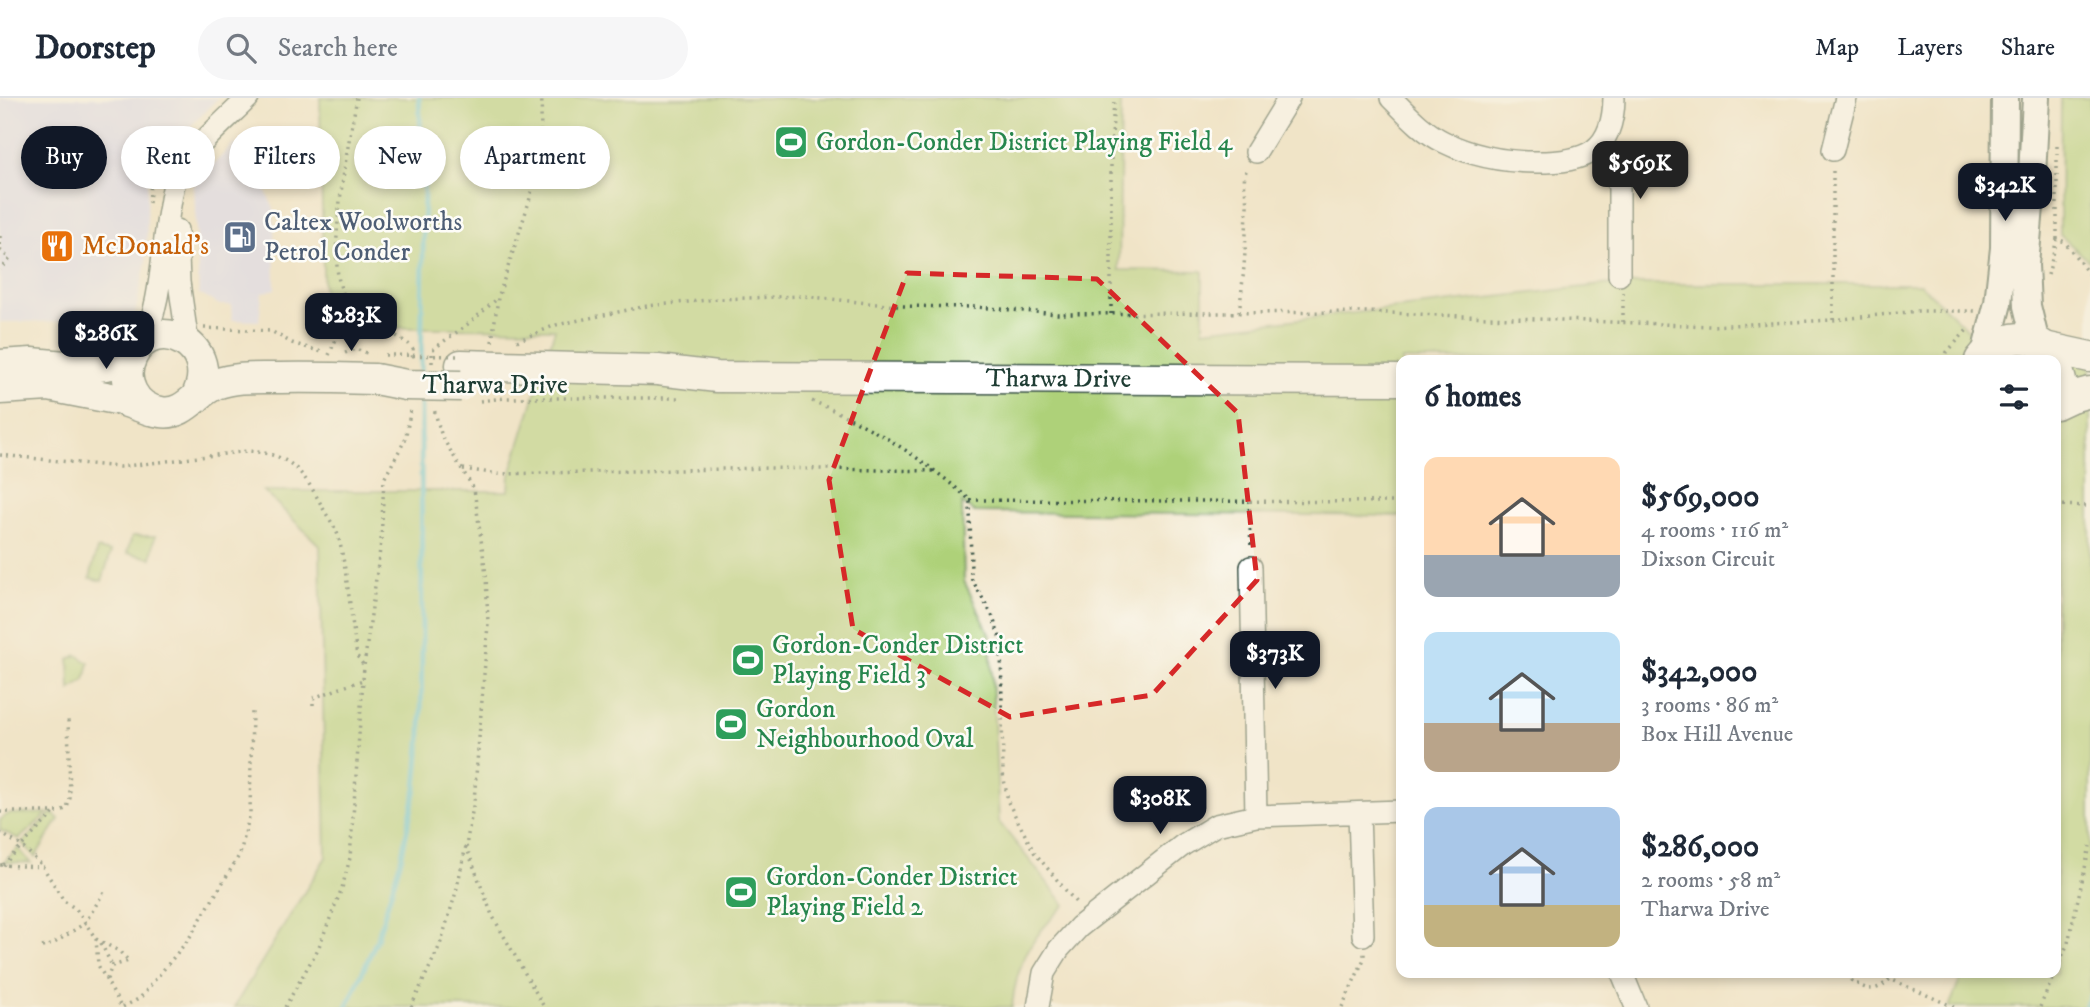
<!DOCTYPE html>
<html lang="en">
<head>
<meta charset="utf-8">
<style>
  body { margin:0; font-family:"IM FELL DW Pica",serif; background:#f6f6f7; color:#1f2937; height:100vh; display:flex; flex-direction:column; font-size:26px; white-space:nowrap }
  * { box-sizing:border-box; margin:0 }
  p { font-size:23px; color:#747a83 }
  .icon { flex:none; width:38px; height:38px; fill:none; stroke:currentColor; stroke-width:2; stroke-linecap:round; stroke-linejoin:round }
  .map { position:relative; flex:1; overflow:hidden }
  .drawer { position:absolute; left:1396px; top:257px; width:665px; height:623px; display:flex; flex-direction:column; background:#fff; border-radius:14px; box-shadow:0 4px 10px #0003 }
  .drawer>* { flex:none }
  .banner { position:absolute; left:21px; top:28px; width:665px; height:63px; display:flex; gap:14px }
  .price { position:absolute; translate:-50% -60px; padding:0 16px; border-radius:14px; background:#111827; color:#fff; font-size:23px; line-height:46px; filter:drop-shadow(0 2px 4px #0008) }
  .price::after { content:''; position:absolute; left:50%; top:42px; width:21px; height:16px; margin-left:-10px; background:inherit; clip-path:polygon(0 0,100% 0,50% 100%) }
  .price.current { background:#222; color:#fff }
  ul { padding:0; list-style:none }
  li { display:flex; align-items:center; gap:21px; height:175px; padding:0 28px }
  li span { display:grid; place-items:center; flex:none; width:196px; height:140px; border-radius:14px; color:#555 }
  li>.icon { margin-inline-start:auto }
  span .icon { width:84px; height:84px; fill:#fffc; stroke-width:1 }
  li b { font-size:30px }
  h2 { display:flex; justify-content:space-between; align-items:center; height:84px; padding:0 28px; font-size:30px }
  .tag { padding:0 24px; border-radius:32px; background:#fff; box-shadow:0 4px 10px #0003; font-size:24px; line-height:63px }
  .tag.current { background:#111827; color:#fff }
  header { display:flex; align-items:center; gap:42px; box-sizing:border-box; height:98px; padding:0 35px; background:#fff; border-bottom:2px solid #e0e1e3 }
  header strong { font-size:33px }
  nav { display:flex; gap:38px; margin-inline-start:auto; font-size:24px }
  .search { width:490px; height:63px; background:#f6f6f7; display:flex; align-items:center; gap:18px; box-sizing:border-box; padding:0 24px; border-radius:38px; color:#747a83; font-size:26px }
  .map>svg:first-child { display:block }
  .built { fill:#d5d8f9 }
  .green { fill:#aed179; stroke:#668756; stroke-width:2 }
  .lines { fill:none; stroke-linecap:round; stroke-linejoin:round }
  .stream { stroke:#5ac4d5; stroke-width:5 }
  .minor-casing { stroke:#3e564a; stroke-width:24 }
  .tertiary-casing { stroke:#3e564a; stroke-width:30 }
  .secondary-casing { stroke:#3e564a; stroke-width:33 }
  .path { stroke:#3e564a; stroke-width:3.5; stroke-dasharray:2 5; stroke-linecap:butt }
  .minor { stroke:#fff; stroke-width:21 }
  .tertiary { stroke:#fff; stroke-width:26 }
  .secondary { stroke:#fff; stroke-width:30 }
  .secondary-bridge-casing { stroke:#3e564a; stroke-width:33; stroke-linecap:butt }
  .path-bridge { stroke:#3e564a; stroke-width:3.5; stroke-dasharray:2 5; stroke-linecap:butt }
  .secondary-bridge { stroke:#fff; stroke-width:30 }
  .marked { fill:none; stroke:#d62828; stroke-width:5; stroke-dasharray:14 9; stroke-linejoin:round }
  .labels { text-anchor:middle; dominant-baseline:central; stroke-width:5; stroke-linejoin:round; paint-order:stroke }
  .leisure-label { font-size:26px; fill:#27864d; stroke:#fdfcf7; text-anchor:start }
  .service-label { font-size:26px; fill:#4e5e75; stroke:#fdfcf7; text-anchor:start }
  .food-label { font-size:26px; fill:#c56008; stroke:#fdfcf7; text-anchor:start }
  .street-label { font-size:26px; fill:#1f3d34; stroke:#fdfcf7 }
</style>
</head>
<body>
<header>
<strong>Doorstep</strong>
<div class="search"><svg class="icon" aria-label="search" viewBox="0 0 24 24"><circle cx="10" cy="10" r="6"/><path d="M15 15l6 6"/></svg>Search here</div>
<nav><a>Map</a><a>Layers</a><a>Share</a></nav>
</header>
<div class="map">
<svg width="2090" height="909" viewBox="0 0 2090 909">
  <rect width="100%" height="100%" fill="#fdfcf7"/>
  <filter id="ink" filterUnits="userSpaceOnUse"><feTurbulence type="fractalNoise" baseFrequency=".0143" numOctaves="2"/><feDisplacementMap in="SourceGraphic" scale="14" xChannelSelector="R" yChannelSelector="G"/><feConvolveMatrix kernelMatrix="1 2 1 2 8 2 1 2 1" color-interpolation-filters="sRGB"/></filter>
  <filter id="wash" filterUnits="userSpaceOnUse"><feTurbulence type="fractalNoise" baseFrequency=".00686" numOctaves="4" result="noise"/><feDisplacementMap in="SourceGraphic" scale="28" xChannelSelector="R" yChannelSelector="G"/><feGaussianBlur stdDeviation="1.57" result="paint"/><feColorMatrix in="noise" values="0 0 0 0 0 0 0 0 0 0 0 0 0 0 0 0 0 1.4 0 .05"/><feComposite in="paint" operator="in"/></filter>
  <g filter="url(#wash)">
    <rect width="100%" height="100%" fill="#f0e4c7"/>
    <!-- built -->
    <path class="built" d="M 0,0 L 218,0 L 148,72 L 146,163 L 135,217 L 122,223 L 0,224 Z
      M 234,45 L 250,59 L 274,111 L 275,191 L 262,195 L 259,223 L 232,222 L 231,207 L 220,207 L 199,196 L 194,87 Z"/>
    <!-- green -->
    <path class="green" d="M 320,0 L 1121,0 L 1119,172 L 1203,173 L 1203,232 L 1611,186 L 1920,186 L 2000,262 L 1402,262 L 1402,418 L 974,414 L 962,405 L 964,483 L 990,537 L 999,724 L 1065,807 C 1033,837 1016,864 1012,909 L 234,909 L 326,759 L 320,448 L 264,393 L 509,393 L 510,377 L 555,231 L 324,229 Z
      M 2061,0 L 2090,0 L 2090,164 L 2060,137 Z
      M 2090,251 L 2090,909 L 1949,909 L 1963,875 L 2056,875 L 2056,267 Z
      M 132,438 L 155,438 L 151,460 L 127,455 Z
      M 97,451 L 111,454 L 102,483 L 90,480 Z
      M 77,557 L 89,565 L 85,582 L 70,592 L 69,561 Z
      M 48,715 L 19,741 L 0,732 L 0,722 L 8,716 Z
      M 52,715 L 59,721 L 35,759 L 22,745 Z
      M 18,750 L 31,765 L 4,764 Z"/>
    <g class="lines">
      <!-- stream -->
      <path class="stream" d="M 419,0 L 424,96 L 421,277
        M 347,909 L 377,841 L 401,761 L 416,690 L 421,635 L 422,544 L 421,297
        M 2085,909 L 2090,898"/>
    </g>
  </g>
  <g filter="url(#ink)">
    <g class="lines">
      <!-- minor casing -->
      <g class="minor-casing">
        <path id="minor" d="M 1391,0 C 1407,16 1423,34 1444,44 C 1474,59 1504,64 1537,64 C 1586,64 1613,54 1614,0
          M 1596,51 L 1612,71 L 1619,89 L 1619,177
          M 1833,52 L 1846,0
          M 1256,54 L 1289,0
          M 177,132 L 179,184 L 188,246
          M 142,246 C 162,205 161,157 169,113 C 171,103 172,90 176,81 C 190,52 225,23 248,0
          M 1251,469 L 1256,718
          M 1359,715 L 1363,837
          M 1622,875 L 1636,909
          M 1038,909 L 1044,875 L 1059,851 L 1079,829 L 1183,747 L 1216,727 L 1256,718 L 1402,713"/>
      </g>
      <!-- tertiary casing -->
      <g class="tertiary-casing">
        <path id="tertiary" d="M 2036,0 L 2031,97 L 2025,167 L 2027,208 L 2036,245
          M 1985,256 L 1998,205 L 2004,150 L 2005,0"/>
      </g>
      <!-- secondary casing -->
      <g class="secondary-casing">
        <g id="secondary">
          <path d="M 2044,249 L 2090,259"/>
          <path d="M 1980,262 C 1999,236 2038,230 2055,262"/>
          <path d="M 2056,265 L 2061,283 L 2056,300"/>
          <path d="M 0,267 L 32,265 L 87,270 L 112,266 L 133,255"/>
          <path id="s1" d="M 461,267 L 658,272 L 717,279 L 1402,282"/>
          <path d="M 0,291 L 49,288 L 121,302 L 150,312"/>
          <path d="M 195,301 C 225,249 155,212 132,258 C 120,282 134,311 161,314 C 185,318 196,294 216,286 C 235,279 254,280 274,280 C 308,279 341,280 375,281"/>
          <path d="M 2056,306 L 2071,299 L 2090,294"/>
        </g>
      </g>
      <!-- path -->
      <path class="path" d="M 357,0 C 350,37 323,169 345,198 C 356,214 393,235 410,247 L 413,251 L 412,264
        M 2057,48 L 2057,141 L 2065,144 L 2090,178
        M 149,105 L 152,71 L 154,64 L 166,57
        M 0,138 L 0,151
        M 0,152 L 10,161 L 0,172
        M 2048,177 L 2057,141
        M 1239,214 C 1244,179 1246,144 1247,109 C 1247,96 1241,82 1247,71
        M 1111,216 L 1111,59 L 1114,0
        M 1833,222 L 1833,70
        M 1623,224 L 1623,194
        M 204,230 L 271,233 L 292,245 L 325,255
        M 517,243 L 556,227 L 647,208 L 718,201 L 803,198 L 895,208 L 977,209 L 1058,216 L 1365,214 L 1710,228 L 1833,222 L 1918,213 L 1975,213
        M 79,244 L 96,243
        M 492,244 L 498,200 L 529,104 L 539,62 L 542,0
        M 345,255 L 355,251 L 370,256
        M 329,257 L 352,205
        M 1945,262 L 1947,254 L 1968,231
        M 432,265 L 432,252 L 472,223 L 498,200
        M 480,303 L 504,300 L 678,300
        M 812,303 C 871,327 923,360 970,402 L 971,480 L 992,517 L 1001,543 L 1003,675 L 1008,704 L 1034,754 L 1078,807
        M 0,357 L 119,369 L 248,353 C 293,356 304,375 324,412 C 329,421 337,431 339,441 C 348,479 351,520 357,558 L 364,568
        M 463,371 L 499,376 L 770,370 L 934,373
        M 970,402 L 1402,404
        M 1249,403 L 1251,450
        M 2056,407 L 2090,408
        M 313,607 L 313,600 L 363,582
        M 0,714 L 59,714 L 67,710 L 70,700 L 68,619
        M 0,735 L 22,748 L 42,767
        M 466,748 L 492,817 L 544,909
        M 0,767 L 43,769 L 64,803 L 76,811 L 96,841 L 98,867 L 121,909
        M 3,767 L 55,714
        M 96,841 L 119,853 L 129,863 L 112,868 L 107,881
        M 101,845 L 112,868
        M 42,849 L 53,846 L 85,825 L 104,794
        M 1849,875 L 1851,882 C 1868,893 1875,895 1890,881 L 1954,909
        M 1882,875 L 1890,881
        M 123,909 L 140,900 L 188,842 L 240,756 L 250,715 L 252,612
        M 285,909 L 318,851 L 342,790 L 350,760 L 364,568 L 381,444 L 384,381 L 405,342 L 411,310
        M 411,909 L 440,847 L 456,794 L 466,748 L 474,703 L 488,526 L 486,477 L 474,391 L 442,339 L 434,311
        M 1342,909 L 1364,861 L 1364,853
        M 2040,909 L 2068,845 L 2090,748"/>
      <!-- minor -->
      <use href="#minor" class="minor"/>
      <!-- tertiary -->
      <use href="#tertiary" class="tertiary"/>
      <!-- secondary -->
      <use href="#secondary" class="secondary"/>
      <!-- secondary-bridge casing -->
      <g class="secondary-bridge-casing">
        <path id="secondary-bridge" d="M 375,281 L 406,287 L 461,288"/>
      </g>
      <!-- path-bridge -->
      <path class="path-bridge" d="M 385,257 L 461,258"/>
      <!-- secondary-bridge -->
      <use href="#secondary-bridge" class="secondary-bridge"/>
    </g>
  </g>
  <!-- marked area -->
  <path d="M0 0H2090V909H0ZM 907,175 L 1097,181 L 1238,315 L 1257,482 L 1152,597 L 1010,619 L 853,531 L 829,382 Z" fill="#f0e4c7" fill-opacity=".55" fill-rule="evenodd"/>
  <path class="marked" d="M 907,175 L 1097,181 L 1238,315 L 1257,482 L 1152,597 L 1010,619 L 853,531 L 829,382 Z"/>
  <!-- icons -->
  <defs>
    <g id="stadium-square" transform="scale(1.75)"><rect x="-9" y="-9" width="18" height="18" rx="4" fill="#2e9e5b" stroke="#fdfcf7"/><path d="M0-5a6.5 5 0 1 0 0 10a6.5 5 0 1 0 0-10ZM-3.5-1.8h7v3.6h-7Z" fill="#fff"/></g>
    <g id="fuel-square" transform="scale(1.75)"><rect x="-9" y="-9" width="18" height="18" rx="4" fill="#5c6f8a" stroke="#fdfcf7"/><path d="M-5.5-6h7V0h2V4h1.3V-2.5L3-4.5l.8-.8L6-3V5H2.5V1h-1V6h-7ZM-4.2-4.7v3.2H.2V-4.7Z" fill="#fff"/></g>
    <g id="restaurant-square" transform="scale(1.75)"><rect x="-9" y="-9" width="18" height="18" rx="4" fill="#e8710a" stroke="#fdfcf7"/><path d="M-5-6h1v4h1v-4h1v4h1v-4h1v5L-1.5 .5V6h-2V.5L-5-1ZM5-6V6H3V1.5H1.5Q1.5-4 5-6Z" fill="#fff"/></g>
  </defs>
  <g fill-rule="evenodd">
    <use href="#stadium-square" x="791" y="44"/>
    <use href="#fuel-square" x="240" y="139"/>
    <use href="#restaurant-square" x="57" y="148"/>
    <use href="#stadium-square" x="748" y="562"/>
    <use href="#stadium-square" x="731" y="626"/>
    <use href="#stadium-square" x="741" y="794"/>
  </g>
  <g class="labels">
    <!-- leisure labels -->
    <g class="leisure-label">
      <text x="816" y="44">Gordon-Conder District Playing Field 4</text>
      <text x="772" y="547">Gordon-Conder District<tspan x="772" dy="30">Playing Field 3</tspan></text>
      <text x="756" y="611">Gordon<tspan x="756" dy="30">Neighbourhood Oval</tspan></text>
      <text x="766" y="779">Gordon-Conder District<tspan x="766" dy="30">Playing Field 2</tspan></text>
    </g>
    <!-- service labels -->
    <g class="service-label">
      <text x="264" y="124">Caltex Woolworths<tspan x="264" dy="30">Petrol Conder</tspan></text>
    </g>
    <!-- food labels -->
    <g class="food-label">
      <text x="82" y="148">McDonald's</text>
    </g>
    <!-- street labels -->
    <g class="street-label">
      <text stroke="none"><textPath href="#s1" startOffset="598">Tharwa Drive</textPath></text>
      <text x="495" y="287">Tharwa Drive</text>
    </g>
  </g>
</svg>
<b class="price current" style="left:1640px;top:103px">$569K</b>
<b class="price" style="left:2005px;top:125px">$342K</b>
<b class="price" style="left:351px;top:255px">$283K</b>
<b class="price" style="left:106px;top:273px">$286K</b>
<b class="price" style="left:1275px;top:593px">$373K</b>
<b class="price" style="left:1160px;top:738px">$308K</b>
<div class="banner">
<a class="tag current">Buy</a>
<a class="tag">Rent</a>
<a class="tag">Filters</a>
<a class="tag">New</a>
<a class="tag">Apartment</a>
</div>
<section class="drawer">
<h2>6 homes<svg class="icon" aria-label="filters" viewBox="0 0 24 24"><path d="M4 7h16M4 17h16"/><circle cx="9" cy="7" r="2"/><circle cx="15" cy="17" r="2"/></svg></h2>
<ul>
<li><span style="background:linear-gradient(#ffd9b3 70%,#9aa5b1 0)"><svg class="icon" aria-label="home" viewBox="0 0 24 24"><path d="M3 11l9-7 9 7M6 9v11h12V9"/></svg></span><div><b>$569,000</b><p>4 rooms · 116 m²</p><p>Dixson Circuit</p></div></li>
<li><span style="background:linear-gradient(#bfe0f5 65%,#b9a48a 0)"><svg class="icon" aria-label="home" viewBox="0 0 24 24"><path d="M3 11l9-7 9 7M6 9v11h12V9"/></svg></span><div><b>$342,000</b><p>3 rooms · 86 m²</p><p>Box Hill Avenue</p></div></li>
<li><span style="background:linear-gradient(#a9c7e8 70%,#c2b280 0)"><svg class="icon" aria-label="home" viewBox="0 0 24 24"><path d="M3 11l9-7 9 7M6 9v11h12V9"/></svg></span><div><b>$286,000</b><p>2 rooms · 58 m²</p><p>Tharwa Drive</p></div></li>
</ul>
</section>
</div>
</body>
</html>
